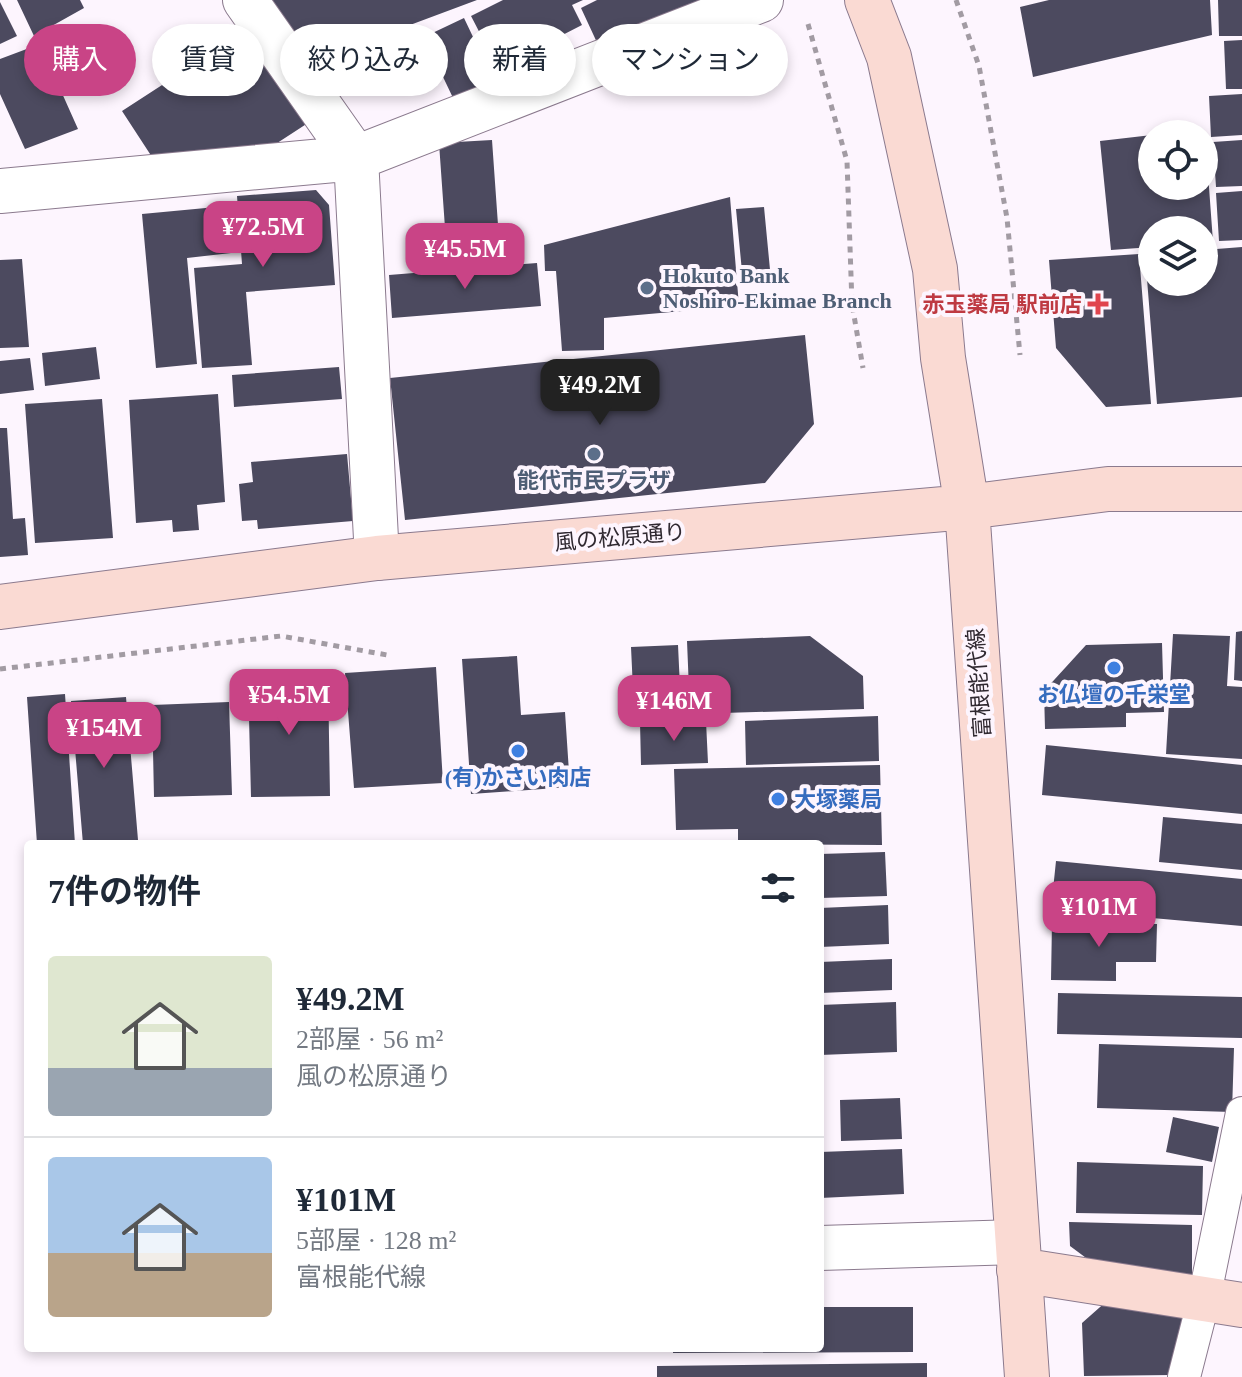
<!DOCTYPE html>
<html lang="ja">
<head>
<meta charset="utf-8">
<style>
  body { margin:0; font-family:"Times New Roman","Noto Sans JP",serif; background:#f6f6f7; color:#1f2937; height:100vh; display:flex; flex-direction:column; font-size:30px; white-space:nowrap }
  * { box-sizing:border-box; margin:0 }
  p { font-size:26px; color:#747a83 }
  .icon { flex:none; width:44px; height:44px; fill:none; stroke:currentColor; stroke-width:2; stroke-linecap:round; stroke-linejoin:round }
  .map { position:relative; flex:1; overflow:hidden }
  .drawer { position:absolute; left:24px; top:840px; width:800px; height:512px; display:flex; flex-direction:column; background:#fff; border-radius:8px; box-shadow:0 4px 12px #0003 }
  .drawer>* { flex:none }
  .hud { position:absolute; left:24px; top:24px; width:800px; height:72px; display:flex; gap:16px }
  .controls { position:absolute; left:1138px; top:120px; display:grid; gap:16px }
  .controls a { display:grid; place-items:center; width:80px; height:80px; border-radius:50%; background:#fff; box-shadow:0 4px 12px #0003; font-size:40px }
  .price { position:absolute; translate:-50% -68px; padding:0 18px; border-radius:16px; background:#c94486; color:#fff; font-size:26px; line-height:52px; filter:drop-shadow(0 2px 4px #0008) }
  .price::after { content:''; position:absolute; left:50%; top:48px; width:24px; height:18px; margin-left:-12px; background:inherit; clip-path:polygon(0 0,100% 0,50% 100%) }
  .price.selected { background:#222; color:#fff }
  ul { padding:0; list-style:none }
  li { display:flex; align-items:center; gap:24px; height:200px; padding:0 24px }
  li+li { border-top:2px solid #e0e1e3 }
  li span { display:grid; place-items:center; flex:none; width:224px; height:160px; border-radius:8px; color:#555 }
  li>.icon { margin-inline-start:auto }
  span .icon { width:96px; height:96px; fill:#fffc; stroke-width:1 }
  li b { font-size:34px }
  h2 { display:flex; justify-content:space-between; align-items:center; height:96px; padding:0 24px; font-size:34px }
  .pill { padding:0 28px; border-radius:36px; background:#fff; box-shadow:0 4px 12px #0003; font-size:28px; line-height:72px }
  .pill.selected { background:#c94486; color:#fff }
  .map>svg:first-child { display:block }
  .building { fill:#4c4a5f }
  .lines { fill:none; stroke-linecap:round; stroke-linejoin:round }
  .lane-casing { stroke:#8b7a8e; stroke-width:34 }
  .street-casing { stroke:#8b7a8e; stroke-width:46 }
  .secondary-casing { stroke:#8b7a8e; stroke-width:46 }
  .path { stroke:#a29ba3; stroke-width:5; stroke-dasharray:6 6; stroke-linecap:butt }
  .lane { stroke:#fff; stroke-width:32 }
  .street { stroke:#fff; stroke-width:44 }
  .secondary { stroke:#fadad3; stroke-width:44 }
  .service-dot { fill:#5c6f8a; stroke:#fdf5fe; stroke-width:3 }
  .health-dot { fill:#e0444e; stroke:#fdf5fe; stroke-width:3 }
  .shop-dot { fill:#3f7fe0; stroke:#fdf5fe; stroke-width:3 }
  .labels { text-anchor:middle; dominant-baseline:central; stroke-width:8; stroke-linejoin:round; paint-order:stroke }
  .service-label { font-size:22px; font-weight:bold; fill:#4e5e75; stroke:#fdf5fe; text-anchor:start }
  .health-label { font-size:22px; font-weight:bold; fill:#be3a42; stroke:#fdf5fe; text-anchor:end }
  .street-label { font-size:22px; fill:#302931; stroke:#fdf5fe }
  .shop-label { font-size:22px; font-weight:bold; fill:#366cbe; stroke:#fdf5fe }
</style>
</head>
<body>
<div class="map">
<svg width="1242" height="1377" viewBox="0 0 1242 1377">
  <rect width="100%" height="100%" fill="#fdf5fe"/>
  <!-- building -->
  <path class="building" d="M 17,0 L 80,0 L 84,8 L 34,36 Z
    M 271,0 L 477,0 L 327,56 L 316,42 L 305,47 Z
    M 503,0 L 583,0 L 572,5 L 582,25 L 498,68 L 471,16 Z
    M 597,0 L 703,0 L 600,49 L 581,8 Z
    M 1049,0 L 1210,0 L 1212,35 L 1033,77 L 1020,7 Z
    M 1218,0 L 1242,0 L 1242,36 L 1219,36 Z
    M 0,2 L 17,36 L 0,44 Z
    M 464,18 L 494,81 L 454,100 L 424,37 Z
    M 250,28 L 311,121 L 268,149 L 152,157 L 122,111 Z
    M 1242,40 L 1242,89 L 1226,89 L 1224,41 Z
    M 40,44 L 78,129 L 25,149 L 0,94 L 0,59 Z
    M 1242,94 L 1242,135 L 1211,137 L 1209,96 Z
    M 1152,135 L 1152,186 L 1204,186 L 1204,146 L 1206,146 L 1213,242 L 1204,243 L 1204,230 L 1152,230 L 1152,247 L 1111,250 L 1100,141 Z
    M 492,140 L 499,239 L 446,242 L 439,143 Z
    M 1242,140 L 1242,186 L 1216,187 L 1213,142 Z
    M 316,190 L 329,205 L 335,285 L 246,292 L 252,365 L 202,368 L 194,268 L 242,264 L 237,196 Z
    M 1242,191 L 1242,240 L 1219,241 L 1216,193 Z
    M 730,197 L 739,306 L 604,318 L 604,350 L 562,351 L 556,271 L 545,271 L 544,245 Z
    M 227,206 L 231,253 L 187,258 L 197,364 L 156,368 L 142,214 Z
    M 764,207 L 771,280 L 743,282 L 736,209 Z
    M 1242,247 L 1242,397 L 1157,404 L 1145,254 L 1152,254 L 1152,282 L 1204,282 L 1204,250 Z
    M 1139,254 L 1151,404 L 1106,407 L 1056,348 L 1049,260 Z
    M 22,259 L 29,347 L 0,348 L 0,260 Z
    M 537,263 L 541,306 L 392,318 L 389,275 Z
    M 805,335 L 814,424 L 765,483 L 405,520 L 390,378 Z
    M 96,347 L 100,379 L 45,386 L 42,353 Z
    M 30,358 L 34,390 L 0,394 L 0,361 Z
    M 339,367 L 342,399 L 234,407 L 232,375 Z
    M 218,394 L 225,502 L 197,505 L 199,530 L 173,532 L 172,520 L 136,523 L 129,400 Z
    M 102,399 L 113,538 L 35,543 L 25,404 Z
    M 0,428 L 7,428 L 13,519 L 25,518 L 28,555 L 0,557 Z
    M 347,454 L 353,521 L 258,529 L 257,520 L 242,521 L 239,484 L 253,482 L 251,462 Z
    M 1242,631 L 1242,681 L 1234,680 L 1236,632 Z
    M 1173,634 L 1230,636 L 1227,686 L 1242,687 L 1242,759 L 1166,754 Z
    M 810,636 L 863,676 L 864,709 L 690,714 L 687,641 Z
    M 1162,643 L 1164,712 L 1126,713 L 1126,727 L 1045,729 L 1044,691 L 1086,645 Z
    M 678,645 L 681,709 L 634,711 L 631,647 Z
    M 517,656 L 521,715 L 565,712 L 570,787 L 471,794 L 462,659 Z
    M 436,667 L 443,783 L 354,788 L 345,673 Z
    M 328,676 L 330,796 L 251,797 L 248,678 Z
    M 65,694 L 75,844 L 37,844 L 27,697 Z
    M 126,697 L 138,840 L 83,844 L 71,701 Z
    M 229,702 L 232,795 L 154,797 L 152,705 Z
    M 878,716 L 879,761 L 746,765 L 745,721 Z
    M 706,721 L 708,763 L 641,765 L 640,722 Z
    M 1046,745 L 1242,765 L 1242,814 L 1042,795 Z
    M 880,765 L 882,845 L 738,844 L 738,829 L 676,830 L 674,769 Z
    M 1163,817 L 1242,824 L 1242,870 L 1159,862 Z
    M 885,852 L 887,896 L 820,898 L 820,854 Z
    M 1056,861 L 1242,879 L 1242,926 L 1051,909 Z
    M 888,905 L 889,944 L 820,947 L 820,908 Z
    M 1052,922 L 1157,924 L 1156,962 L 1116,962 L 1116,981 L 1051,980 Z
    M 892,959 L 892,990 L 820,993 L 820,962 Z
    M 1058,993 L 1242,997 L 1242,1038 L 1057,1034 Z
    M 896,1002 L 897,1052 L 820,1055 L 820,1005 Z
    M 1099,1044 L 1234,1048 L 1232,1112 L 1097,1108 Z
    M 900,1098 L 902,1139 L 841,1141 L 840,1100 Z
    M 1173,1117 L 1219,1127 L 1212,1162 L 1166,1152 Z
    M 902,1149 L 904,1194 L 820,1198 L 820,1152 Z
    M 1077,1162 L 1203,1166 L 1202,1215 L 1076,1213 Z
    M 1069,1222 L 1192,1225 L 1192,1280 L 1101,1269 L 1070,1246 Z
    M 1108,1300 L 1186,1313 L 1171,1375 L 1084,1376 L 1082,1323 Z
    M 820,1307 L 913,1307 L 913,1352 L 673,1353 L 673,1348 L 820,1348 Z
    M 927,1363 L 927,1377 L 657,1377 L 657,1366 Z"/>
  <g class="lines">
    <!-- lane casing -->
    <g class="lane-casing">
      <path id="lane" d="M 1184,1377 L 1204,1299 L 1242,1113"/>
    </g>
    <!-- street casing -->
    <g class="street-casing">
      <path id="street" d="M 245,0 L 356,158 L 377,558
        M 0,191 L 356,158 L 761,0
        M 820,1248 L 1017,1242"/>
    </g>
    <!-- secondary casing -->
    <g class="secondary-casing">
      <path id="secondary" d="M 867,0 L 889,57 L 935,269 L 943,358 L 967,507 L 1027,1377
        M 0,607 L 377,558 L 967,507 L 1108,489 L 1242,489
        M 1019,1270 L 1242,1305"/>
    </g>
    <!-- path -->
    <path class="path" d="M 956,0 L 979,66 L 1007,218 L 1020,355
      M 808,24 L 847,161 L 852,304 L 863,368
      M 0,669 L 281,636 L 387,655"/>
    <!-- lane -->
    <use href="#lane" class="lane"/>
    <!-- street -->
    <use href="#street" class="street"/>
    <!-- secondary -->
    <use href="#secondary" class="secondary"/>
  </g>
  <!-- markers -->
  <g class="service-dot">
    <circle cx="647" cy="288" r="8"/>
    <circle cx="594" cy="454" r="8"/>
  </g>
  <path class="health-dot" d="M1094 292h8v8h8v8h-8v8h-8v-8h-8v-8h8z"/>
  <g class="shop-dot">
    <circle cx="1114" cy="668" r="8"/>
    <circle cx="518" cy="751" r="8"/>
    <circle cx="778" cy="799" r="8"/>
  </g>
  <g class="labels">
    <!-- service labels -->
    <g class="service-label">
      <text x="663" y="275">Hokuto Bank<tspan x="663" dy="25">Noshiro-Ekimae Branch</tspan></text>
      <text x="594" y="480" text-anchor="middle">能代市民プラザ</text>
    </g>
    <!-- health labels -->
    <g class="health-label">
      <text x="1082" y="304">赤玉薬局 駅前店</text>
    </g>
    <!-- street labels -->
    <g class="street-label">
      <text transform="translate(620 537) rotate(-5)">風の松原通り</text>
      <text transform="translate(979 683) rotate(-94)">富根能代線</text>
    </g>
    <!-- shop labels -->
    <g class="shop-label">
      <text x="1114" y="694">お仏壇の千栄堂</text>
      <text x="518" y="777">(有)かさい肉店</text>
      <text x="794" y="799" text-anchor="start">大塚薬局</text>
    </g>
  </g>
</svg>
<div class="controls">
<a><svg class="icon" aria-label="locate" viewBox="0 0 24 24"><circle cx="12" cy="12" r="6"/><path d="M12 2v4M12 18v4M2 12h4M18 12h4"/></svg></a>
<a><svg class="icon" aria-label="layers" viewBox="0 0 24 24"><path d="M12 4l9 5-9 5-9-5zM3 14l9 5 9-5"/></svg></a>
</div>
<b class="price" style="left:263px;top:269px">¥72.5M</b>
<b class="price" style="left:465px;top:291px">¥45.5M</b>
<b class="price selected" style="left:600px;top:427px">¥49.2M</b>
<b class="price" style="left:289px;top:737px">¥54.5M</b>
<b class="price" style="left:674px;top:743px">¥146M</b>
<b class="price" style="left:104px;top:770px">¥154M</b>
<b class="price" style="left:1099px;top:949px">¥101M</b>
<div class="hud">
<a class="pill selected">購入</a>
<a class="pill">賃貸</a>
<a class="pill">絞り込み</a>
<a class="pill">新着</a>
<a class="pill">マンション</a>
</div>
<section class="drawer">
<h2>7件の物件<svg class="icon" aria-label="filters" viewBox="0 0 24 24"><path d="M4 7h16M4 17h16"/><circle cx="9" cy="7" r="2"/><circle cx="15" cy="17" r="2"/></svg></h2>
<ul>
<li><span style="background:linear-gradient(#dfe7d0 70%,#9aa5b1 0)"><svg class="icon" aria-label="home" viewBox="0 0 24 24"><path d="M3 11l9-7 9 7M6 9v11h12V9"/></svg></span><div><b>¥49.2M</b><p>2部屋 · 56 m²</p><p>風の松原通り</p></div></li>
<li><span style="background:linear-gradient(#a9c7e8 60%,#b9a48a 0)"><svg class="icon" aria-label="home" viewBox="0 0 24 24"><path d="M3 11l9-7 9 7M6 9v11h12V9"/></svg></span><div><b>¥101M</b><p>5部屋 · 128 m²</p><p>富根能代線</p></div></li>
</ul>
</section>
</div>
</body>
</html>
